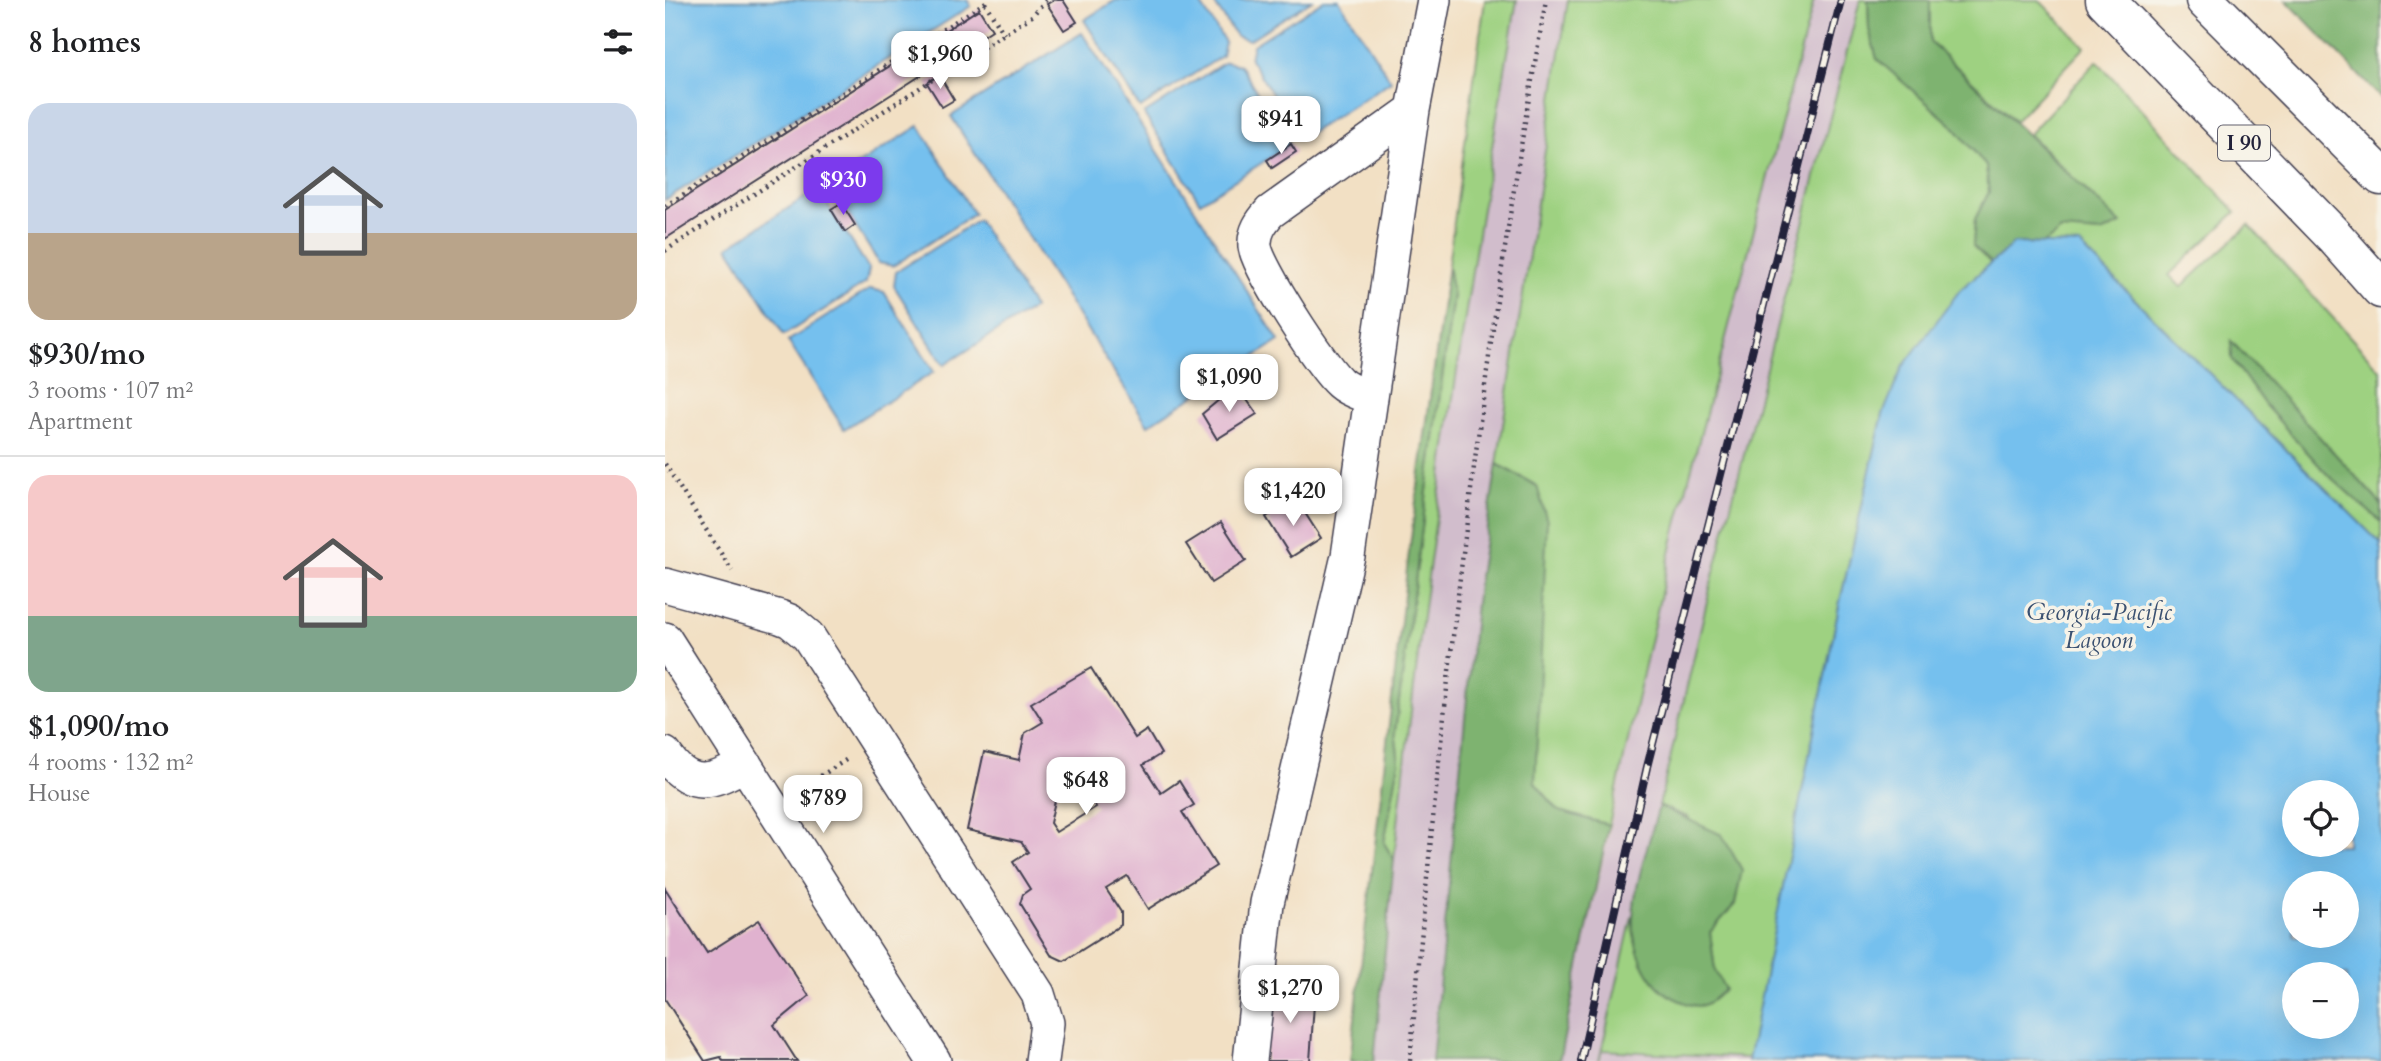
<!DOCTYPE html>
<html lang="en">
<head>
<meta charset="utf-8">
<style>
  body { margin:0; font-family:Cardo,serif; background:#f6f6f6; color:#202124; height:100vh; display:flex; flex-direction:column; font-size:26px; white-space:nowrap }
  * { box-sizing:border-box; margin:0 }
  p { font-size:23px; color:#757577 }
  .icon { flex:none; width:38px; height:38px; fill:none; stroke:currentColor; stroke-width:2; stroke-linecap:round; stroke-linejoin:round }
  .map { position:relative; flex:1; overflow:hidden }
  .side { display:flex; flex-direction:column; background:#fff; width:665px }
  .side>* { flex:none }
  .fabs { position:absolute; left:1617px; top:780px; display:grid; gap:14px }
  .fabs a { display:grid; place-items:center; width:77px; height:77px; border-radius:50%; background:#fff; box-shadow:0 7px 28px #0002; font-size:35px }
  .price { position:absolute; translate:-50% -60px; padding:0 16px; border-radius:14px; background:#fff; color:#222; font-size:23px; line-height:46px; filter:drop-shadow(0 2px 4px #0008) }
  .price::after { content:''; position:absolute; left:50%; top:42px; width:21px; height:16px; margin-left:-10px; background:inherit; clip-path:polygon(0 0,100% 0,50% 100%) }
  .price.on { background:#7c3aed; color:#fff }
  ul { padding:0; list-style:none }
  li { display:grid; align-content:center; gap:14px; height:371px; padding:0 28px }
  li+li { border-top:2px solid #e0e0e0 }
  li span { display:grid; place-items:center; height:217px; border-radius:21px; color:#555 }
  li>.icon { margin-inline-start:auto }
  span .icon { width:126px; height:126px; fill:#fffc; stroke-width:1 }
  li b { font-size:30px }
  h2 { display:flex; justify-content:space-between; align-items:center; height:84px; padding:0 28px; font-size:30px }
  main { display:flex; flex:1; min-height:0 }
  .map>svg:first-child { display:block }
  .industrial { fill:#d1bdcc }
  .green { fill:#9ed181; stroke:#607a5e; stroke-width:2 }
  .forest { fill:#7eb36f; stroke:#506a55; stroke-width:2 }
  .water { fill:#75c0ee; stroke:#4c7194; stroke-width:2; fill-rule:evenodd }
  .building { fill:#e0b2cf; fill-rule:evenodd }
  .lines { fill:none; stroke-linecap:round; stroke-linejoin:round }
  .minor-casing { stroke:#413e50; stroke-width:36 }
  .highway-casing { stroke:#413e50; stroke-width:41 }
  .path { stroke:#413e50; stroke-width:4.5; stroke-dasharray:2 5; stroke-linecap:butt }
  .minor { stroke:#fff; stroke-width:33 }
  .highway { stroke:#fff; stroke-width:38 }
  .rail-casing { stroke:#22223b; stroke-width:8 }
  .rail { stroke:#f7f3e8; stroke-width:5; stroke-dasharray:16; stroke-linecap:butt }
  .labels { text-anchor:middle; dominant-baseline:central; stroke-width:7; stroke-linejoin:round; paint-order:stroke }
  .shield { fill:#f7f3e8; stroke:#62616f; stroke-width:2 }
  .shield-label { font-size:21px; font-weight:bold; fill:#22223b }
  .water-label { font-size:24px; font-style:italic; fill:#3b5171; stroke:#f7f3e8 }
</style>
</head>
<body>
<main>
<section class="side">
<h2>8 homes<svg class="icon" aria-label="filters" viewBox="0 0 24 24"><path d="M4 7h16M4 17h16"/><circle cx="9" cy="7" r="2"/><circle cx="15" cy="17" r="2"/></svg></h2>
<ul>
<li><span style="background:linear-gradient(#c9d6e8 60%,#b9a48a 0)"><svg class="icon" aria-label="home" viewBox="0 0 24 24"><path d="M3 11l9-7 9 7M6 9v11h12V9"/></svg></span><div><b>$930/mo</b><p>3 rooms · 107 m²</p><p>Apartment</p></div></li>
<li><span style="background:linear-gradient(#f6c9c9 65%,#7fa58c 0)"><svg class="icon" aria-label="home" viewBox="0 0 24 24"><path d="M3 11l9-7 9 7M6 9v11h12V9"/></svg></span><div><b>$1,090/mo</b><p>4 rooms · 132 m²</p><p>House</p></div></li>
</ul>
</section>
<div class="map">
<svg width="1716" height="1061" viewBox="0 0 1716 1061">
  <rect width="100%" height="100%" fill="#f7f3e8"/>
  <filter id="ink" filterUnits="userSpaceOnUse"><feTurbulence type="fractalNoise" baseFrequency=".0143" numOctaves="2"/><feDisplacementMap in="SourceGraphic" scale="14" xChannelSelector="R" yChannelSelector="G"/><feConvolveMatrix kernelMatrix="1 2 1 2 8 2 1 2 1" color-interpolation-filters="sRGB"/></filter>
  <filter id="wash" filterUnits="userSpaceOnUse"><feTurbulence type="fractalNoise" baseFrequency=".00686" numOctaves="4" result="noise"/><feDisplacementMap in="SourceGraphic" scale="28" xChannelSelector="R" yChannelSelector="G"/><feGaussianBlur stdDeviation="1.57" result="paint"/><feColorMatrix in="noise" values="0 0 0 0 0 0 0 0 0 0 0 0 0 0 0 0 0 1.4 0 .05"/><feComposite in="paint" operator="in"/></filter>
  <g filter="url(#wash)">
    <rect width="100%" height="100%" fill="#f2e0c4"/>
    <!-- industrial -->
    <path class="industrial" d="M 852,0 L 903,0 L 813,583 L 767,1061 L 709,1061 L 747,690 L 777,450 Z
      M 1149,0 L 1195,0 L 1047,580 L 937,1049 L 1084,1058 L 1083,1061 L 936,1061 L 936,1056 L 934,1061 L 894,1061 L 1008,540 Z"/>
    <!-- green -->
    <path class="green" d="M 820,0 L 852,0 C 802,286 760,572 729,860 L 719,843 L 734,762 L 730,731 L 788,296 L 783,265 Z
      M 903,0 L 1149,0 L 1008,540 L 944,825 L 894,811 L 870,783 L 872,486 L 832,464 Z
      M 1195,0 L 1203,0 L 1204,29 L 1212,59 L 1289,127 L 1321,166 L 1324,192 L 1310,219 L 1308,246 L 1326,263 L 1295,290 L 1218,414 L 1174,606 L 1084,1058 L 937,1050 L 934,1061 L 967,917 L 977,964 L 1050,971 L 1045,932 L 1070,904 L 1023,817 L 994,806 L 1047,580 Z
      M 1265,0 L 1374,0 L 1420,47 L 1350,121 L 1265,42 Z
      M 1432,61 L 1571,212 L 1504,275 L 1516,287 L 1584,225 L 1716,371 L 1716,504 L 1567,342 L 1567,359 L 1600,405 L 1661,473 L 1716,522 L 1716,544 L 1415,245 L 1378,244 L 1396,230 L 1436,233 L 1455,224 L 1364,134 Z"/>
    <!-- forest -->
    <path class="forest" d="M 1203,0 L 1265,0 L 1265,42 L 1456,224 L 1436,233 L 1396,230 L 1378,244 L 1349,243 L 1326,263 L 1308,246 L 1310,219 L 1324,192 L 1321,166 L 1289,127 L 1212,59 L 1204,29 Z
      M 1621,0 L 1716,0 L 1716,98 Z
      M 783,265 L 788,296 L 730,731 L 734,762 L 719,843 L 729,860 L 709,1061 L 685,1061 L 743,560 Z
      M 1566,341 L 1716,504 L 1716,522 L 1661,473 L 1600,405 L 1567,359 Z
      M 832,464 L 872,486 L 882,521 L 870,783 L 894,811 L 944,825 L 894,1061 L 767,1061 L 813,583 Z
      M 994,806 L 1057,835 L 1077,870 L 1070,904 L 1045,932 L 1050,971 L 1060,989 C 1040,1008 1035,1011 1009,998 C 982,985 966,945 968,916 C 970,882 985,839 994,806 Z"/>
    <!-- water -->
    <path class="water" d="M 0,0 L 302,0 L 306,6 L 0,200 Z
      M 451,0 L 533,0 L 560,42 L 557,56 L 475,108 L 419,20 Z
      M 547,0 L 647,0 L 584,40 L 571,36 Z
      M 659,0 L 674,0 L 726,81 L 636,139 L 585,59 L 588,45 Z
      M 417,33 L 614,341 L 483,425 L 286,116 Z
      M 560,62 L 575,65 L 625,145 L 535,202 L 479,114 Z
      M 254,126 L 309,214 L 228,266 L 214,263 L 163,183 Z
      M 153,189 L 204,269 L 201,283 L 119,335 L 63,247 Z
      M 313,220 L 369,308 L 279,365 L 229,286 L 231,272 Z
      M 1349,243 L 1415,245 L 1716,544 L 1716,1061 L 1083,1061 L 1174,606 L 1218,414 L 1237,368 L 1295,290 ZM 1629,793 L 1682,793 L 1682,845 L 1629,845 ZM 1629,884 L 1682,884 L 1682,936 L 1629,936 ZM 1629,975 L 1682,975 L 1682,1027 L 1629,1027 Z
      M 205,289 L 219,292 L 269,372 L 179,429 L 123,341 Z"/>
    <g id="blocks">
      <!-- building -->
      <path class="building" d="M 389,0 L 398,0 L 412,22 L 399,30 L 382,4 Z
        M 314,9 L 327,30 L 0,239 L 0,210 Z
        M 274,75 L 289,100 L 277,107 L 262,83 Z
        M 626,144 L 631,152 L 607,168 L 602,160 Z
        M 176,203 L 190,225 L 180,232 L 166,209 Z
        M 575,390 L 592,414 L 552,439 L 537,414 L 555,399 Z
        M 631,499 L 656,538 L 626,557 L 601,517 Z
        M 556,522 L 581,561 L 546,583 L 521,544 Z
        M 426,668 L 470,738 L 482,730 L 496,754 L 478,765 L 496,793 L 514,781 L 529,805 L 517,812 L 551,866 L 483,909 L 462,876 L 441,889 L 456,912 L 456,925 L 399,961 L 386,955 L 355,904 L 358,894 L 365,889 L 348,862 L 363,852 L 356,842 L 302,830 L 319,752 L 354,760 L 360,733 L 378,722 L 366,703 ZM 405,765 L 431,807 L 391,832 L 385,823 L 397,770 Z
        M 0,888 L 42,953 L 94,920 L 144,996 L 109,1025 L 132,1061 L 58,1061 L 56,1057 L 40,1061 L 0,999 Z
        M 606,987 L 650,990 L 645,1061 L 600,1061 Z"/>
    </g>
  </g>
  <g filter="url(#ink)">
    <use href="#blocks" fill-opacity="0" stroke="#413e50" stroke-width="2"/>
    <g class="lines">
      <!-- minor casing -->
      <g class="minor-casing">
        <path id="minor" d="M 704,397 C 694,393 684,391 675,383 C 657,367 592,267 590,246 C 589,232 596,222 605,212 L 748,110
          M 0,585 L 115,617 L 125,621 L 143,636 L 373,994 L 382,1023 L 377,1061
          M 0,639 L 269,1061
          M 0,754 C 25,791 47,783 80,764
          M 585,1061 L 602,903 L 683,556 L 748,110 L 769,0"/>
      </g>
      <!-- highway casing -->
      <g class="highway-casing">
        <path id="highway" d="M 1440,0 L 1669,236 L 1716,289
          M 1540,0 L 1716,176"/>
      </g>
      <!-- path -->
      <path class="path" d="M 320,3 L 339,34
        M 0,206 L 324,0
        M 0,251 L 367,16 L 381,0
        M 0,464 L 67,571
        M 132,791 L 184,758
        M 745,1061 C 776,706 818,351 881,0"/>
      <!-- minor -->
      <use href="#minor" class="minor"/>
      <!-- highway -->
      <use href="#highway" class="highway"/>
      <!-- rail casing -->
      <g class="rail-casing">
        <path id="rail" d="M 916,1061 L 982,767 L 1176,0"/>
      </g>
      <!-- rail -->
      <use href="#rail" class="rail"/>
    </g>
  </g>
  <g class="labels">
    <!-- shield labels -->
    <rect class="shield" x="1553" y="125.5" width="52" height="35" rx="5"/>
    <g class="shield-label">
      <text x="1579" y="143">I 90</text>
    </g>
    <!-- water labels -->
    <g class="water-label">
      <text x="1434" y="612">Georgia-Pacific<tspan x="1434" dy="28">Lagoon</tspan></text>
    </g>
  </g>
</svg>
<div class="fabs">
<a><svg class="icon" aria-label="locate" viewBox="0 0 24 24"><circle cx="12" cy="12" r="6"/><path d="M12 2v4M12 18v4M2 12h4M18 12h4"/></svg></a>
<a>+</a>
<a>−</a>
</div>
<b class="price" style="left:275px;top:91px">$1,960</b>
<b class="price" style="left:616px;top:156px">$941</b>
<b class="price on" style="left:178px;top:217px">$930</b>
<b class="price" style="left:564px;top:414px">$1,090</b>
<b class="price" style="left:628px;top:528px">$1,420</b>
<b class="price" style="left:421px;top:817px">$648</b>
<b class="price" style="left:158px;top:835px">$789</b>
<b class="price" style="left:625px;top:1025px">$1,270</b>
</div>
</main>
</body>
</html>
